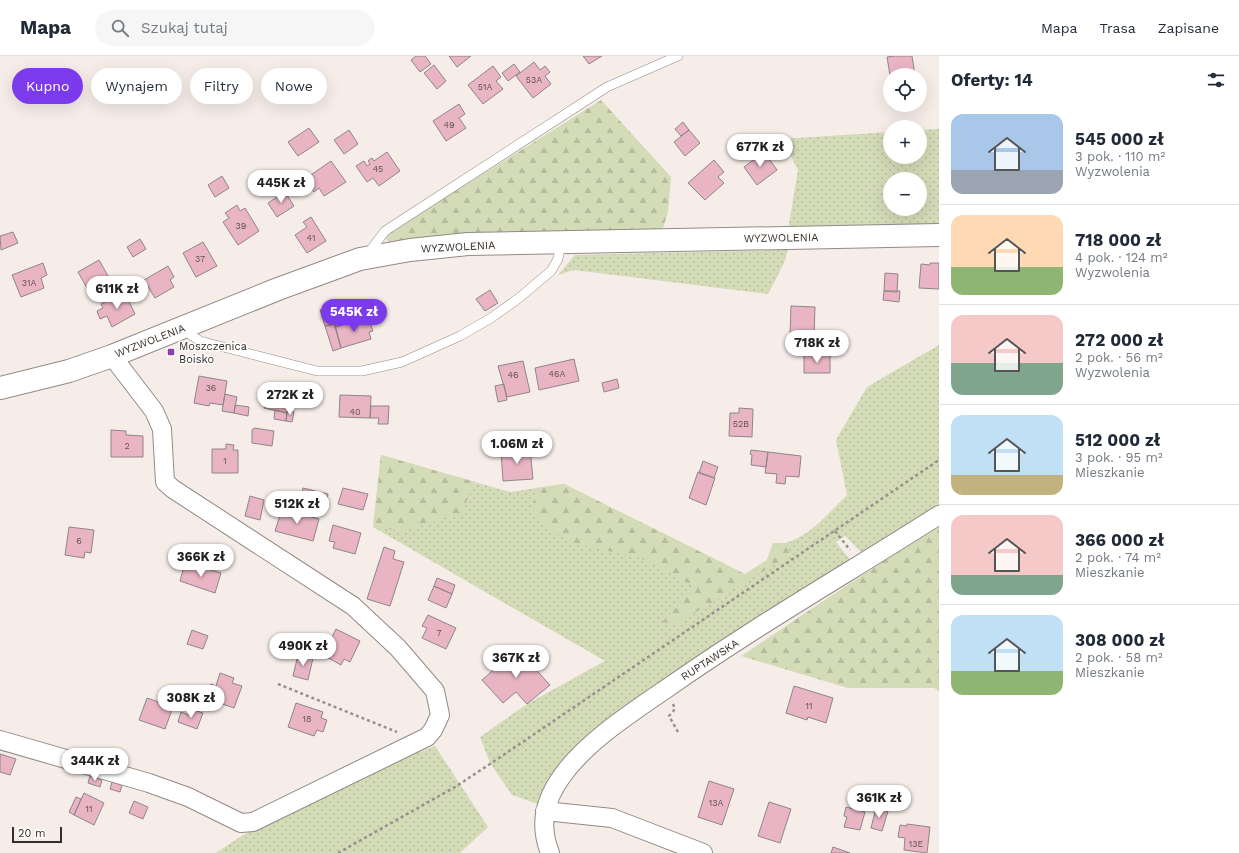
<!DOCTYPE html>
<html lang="pl">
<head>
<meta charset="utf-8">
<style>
  body { margin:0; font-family:"Work Sans",sans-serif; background:#f6f6f7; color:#1f2937; height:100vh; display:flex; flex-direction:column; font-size:15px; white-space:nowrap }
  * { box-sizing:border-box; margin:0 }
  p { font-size:13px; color:#747a83 }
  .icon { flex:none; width:22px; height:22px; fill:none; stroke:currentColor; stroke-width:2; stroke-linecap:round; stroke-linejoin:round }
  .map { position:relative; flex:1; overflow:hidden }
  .drawer { display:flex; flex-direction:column; background:#fff; width:300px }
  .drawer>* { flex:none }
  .hud { position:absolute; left:12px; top:12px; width:380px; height:36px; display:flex; gap:8px }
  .fabs { position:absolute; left:883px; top:12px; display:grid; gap:8px }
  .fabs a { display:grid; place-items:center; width:44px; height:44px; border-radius:50%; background:#fff; box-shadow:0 4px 16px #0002; font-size:20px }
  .scale { position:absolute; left:12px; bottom:10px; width:50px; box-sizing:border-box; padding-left:4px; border:2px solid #322e2d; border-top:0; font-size:11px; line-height:14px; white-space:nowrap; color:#322e2d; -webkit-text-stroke:3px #fefcfb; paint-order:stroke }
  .price { position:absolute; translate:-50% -34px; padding:0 9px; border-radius:14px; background:#fff; color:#222; font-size:13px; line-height:26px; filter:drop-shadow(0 1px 2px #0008) }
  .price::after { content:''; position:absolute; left:50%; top:24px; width:12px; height:9px; margin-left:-6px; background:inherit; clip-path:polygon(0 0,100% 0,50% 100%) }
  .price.current { background:#7c3aed; color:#fff }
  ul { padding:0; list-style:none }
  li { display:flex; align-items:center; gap:12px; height:100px; padding:0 12px }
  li+li { border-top:1px solid #e0e1e3 }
  li span { display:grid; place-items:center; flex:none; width:112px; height:80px; border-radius:12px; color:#555 }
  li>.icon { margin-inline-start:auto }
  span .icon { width:48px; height:48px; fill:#fffc; stroke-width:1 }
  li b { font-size:17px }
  h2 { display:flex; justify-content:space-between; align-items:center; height:48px; padding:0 12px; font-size:17px }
  .chip { padding:0 14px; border-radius:18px; background:#fff; box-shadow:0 4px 16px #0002; font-size:14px; line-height:36px }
  .chip.current { background:#7c3aed; color:#fff }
  header { display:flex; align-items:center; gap:24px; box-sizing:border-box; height:56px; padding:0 20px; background:#fff; border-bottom:1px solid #e0e1e3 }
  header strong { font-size:19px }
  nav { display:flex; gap:22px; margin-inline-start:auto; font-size:14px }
  .search { width:280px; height:36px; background:#f6f6f7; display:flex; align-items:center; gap:10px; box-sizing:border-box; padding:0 14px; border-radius:22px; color:#747a83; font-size:15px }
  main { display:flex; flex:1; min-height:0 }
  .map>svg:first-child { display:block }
  .grass { fill:url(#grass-dots); fill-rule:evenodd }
  .forest { fill:url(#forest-firs) }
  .building { fill:#e9b5c5; stroke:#8f8588 }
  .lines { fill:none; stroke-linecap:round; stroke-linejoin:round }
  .service-casing { stroke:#938a85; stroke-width:10 }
  .minor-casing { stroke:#938a85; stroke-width:20 }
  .tertiary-casing { stroke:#938a85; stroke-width:24 }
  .path { stroke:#97908d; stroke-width:2.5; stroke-dasharray:3 3; stroke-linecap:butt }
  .service { stroke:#fff; stroke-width:9 }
  .minor { stroke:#fff; stroke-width:18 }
  .tertiary { stroke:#fff; stroke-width:22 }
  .poi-dot { fill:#8b3eaf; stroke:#fefcfb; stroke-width:1.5 }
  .labels { text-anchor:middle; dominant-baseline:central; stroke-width:3; stroke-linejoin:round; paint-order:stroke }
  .number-label { font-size:9px; fill:#605053 }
  .street-label { font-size:11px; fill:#322e2d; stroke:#fefcfb }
  .poi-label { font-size:11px; fill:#322e2d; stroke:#fefcfb; text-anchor:start }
</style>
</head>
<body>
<header>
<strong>Mapa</strong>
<div class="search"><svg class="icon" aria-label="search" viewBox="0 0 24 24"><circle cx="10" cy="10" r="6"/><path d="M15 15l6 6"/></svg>Szukaj tutaj</div>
<nav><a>Mapa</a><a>Trasa</a><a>Zapisane</a></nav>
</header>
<main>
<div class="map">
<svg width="939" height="797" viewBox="0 0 939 797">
  <defs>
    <pattern id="grass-dots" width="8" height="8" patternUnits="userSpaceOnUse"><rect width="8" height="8" fill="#d4dbb7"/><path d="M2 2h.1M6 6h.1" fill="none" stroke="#b6bc9e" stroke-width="1.8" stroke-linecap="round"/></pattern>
    <pattern id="forest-firs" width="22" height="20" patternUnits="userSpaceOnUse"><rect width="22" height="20" fill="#d4dbb7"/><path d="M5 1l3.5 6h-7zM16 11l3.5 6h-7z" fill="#b6bc9e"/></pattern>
  </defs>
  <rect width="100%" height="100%" fill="#f6ede8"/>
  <!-- grass -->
  <path class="grass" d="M 939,73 L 939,171 L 788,174 L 798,114 L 782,83 L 890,76 L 890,101 L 920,101 L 920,74 ZM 890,123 L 920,123 L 920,153 L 890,153 Z
    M 788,194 L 784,207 L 768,238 L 574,214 L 558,219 L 575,199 Z
    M 939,289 L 939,452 L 865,500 L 845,480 L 836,486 L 852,506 L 662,628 L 538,748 L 512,739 L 490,707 L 480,681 L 527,648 L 605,605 L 373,471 L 381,399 L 510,436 L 564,428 L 745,518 L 767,504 L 773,487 C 801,492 828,457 847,439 L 836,384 L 867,331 Z
    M 435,690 L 488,771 L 460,797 L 216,797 C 282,751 361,719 435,690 Z"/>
  <!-- forest -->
  <path class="forest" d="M 601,44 L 671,121 L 668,156 L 661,178 L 475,180 L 389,186 L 386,183 L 387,178 Z
    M 381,399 L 475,426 L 461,458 L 403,475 L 373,471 Z
    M 564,428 L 745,518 L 767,504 L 773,487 L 787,487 L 790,499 L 676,568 L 662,566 L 696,531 L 641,502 L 577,488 L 550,474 L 533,460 L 535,432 Z
    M 939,468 L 939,635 L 934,632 L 848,632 L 741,600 Z"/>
  <!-- building -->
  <path class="building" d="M 416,0 L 425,0 L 431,8 L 420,16 L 411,4 Z
    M 449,0 L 471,0 L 457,11 Z
    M 583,0 L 602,0 L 589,8 Z
    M 894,0 L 912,0 L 915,19 L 890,19 L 887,1 Z
    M 534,6 L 540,14 L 545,10 L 550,16 L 545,20 L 551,28 L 533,42 L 516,20 Z
    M 514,8 L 520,16 L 508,25 L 502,17 Z
    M 434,9 L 446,25 L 437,33 L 424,17 Z
    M 493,10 L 501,21 L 496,25 L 503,33 L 483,48 L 468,29 Z
    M 459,48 L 465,58 L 459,62 L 466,72 L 446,85 L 433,65 Z
    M 683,66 L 689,74 L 681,80 L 675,73 Z
    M 309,72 L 319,86 L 298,100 L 288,86 Z
    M 349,74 L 358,88 L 344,98 L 334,84 Z
    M 689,74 L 700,87 L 685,100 L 674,86 Z
    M 753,82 L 764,96 L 756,102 L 748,91 L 744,93 L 742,90 Z
    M 387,96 L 400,115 L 379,130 L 373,122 L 367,126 L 356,110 L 364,105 L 367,110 L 370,108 L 368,105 L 372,102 L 374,105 Z
    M 764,96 L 777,114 L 757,129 L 744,111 Z
    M 714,104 L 724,116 L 718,121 L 724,127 L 705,144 L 688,127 Z
    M 331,105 L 346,126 L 324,140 L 319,132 L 314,136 L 305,123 Z
    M 222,120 L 229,132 L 215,141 L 208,129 Z
    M 283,133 L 294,150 L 277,161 L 268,147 L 282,138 L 280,135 Z
    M 237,149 L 240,155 L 245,152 L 259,175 L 238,189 L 223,166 L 229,162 L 225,157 Z
    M 311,161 L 326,185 L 307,197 L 295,179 L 307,171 L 303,166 Z
    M 13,176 L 18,187 L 1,194 L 0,180 Z
    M 140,183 L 146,193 L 133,201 L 127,191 Z
    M 203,186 L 217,210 L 196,221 L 183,197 Z
    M 99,204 L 108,220 L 87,232 L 78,216 Z
    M 43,207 L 47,219 L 41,222 L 44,232 L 21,241 L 12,219 Z
    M 930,207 L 939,207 L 939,233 L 919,232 L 921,208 L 930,209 Z
    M 168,210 L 174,221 L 170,224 L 174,231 L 155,242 L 144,224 Z
    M 885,217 L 898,218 L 897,236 L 884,235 Z
    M 490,234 L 498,247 L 485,255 L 476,243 Z
    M 884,235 L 900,235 L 899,246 L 883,244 Z
    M 125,237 L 135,258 L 112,271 L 107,260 L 100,263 L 97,255 L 103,252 L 101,248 Z
    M 791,250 L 815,251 L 814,282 L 790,280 Z
    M 330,251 L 335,268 L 325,270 L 320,254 Z
    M 343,261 L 345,268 L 335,271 L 335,263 Z
    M 365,262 L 367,268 L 370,267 L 373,275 L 369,276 L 371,283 L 341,292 L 335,271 Z
    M 335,268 L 341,292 L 333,295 L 325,270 Z
    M 804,299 L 830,299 L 830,317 L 804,317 Z
    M 574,303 L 579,325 L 539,334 L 535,312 Z
    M 523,305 L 530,336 L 507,341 L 498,310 Z
    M 199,320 L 227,325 L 223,349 L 210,347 L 209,350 L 194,347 Z
    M 617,323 L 619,332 L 604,336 L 602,327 Z
    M 504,328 L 507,344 L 498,346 L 495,330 Z
    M 268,333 L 290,337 L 287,357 L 264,352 Z
    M 225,338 L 237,341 L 234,357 L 222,355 Z
    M 340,339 L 371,340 L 370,362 L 339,361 Z
    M 235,349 L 249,351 L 248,360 L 234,357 Z
    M 371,350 L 389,350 L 388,368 L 378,368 L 379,362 L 370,362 Z
    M 739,352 L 753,353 L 752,381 L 729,380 L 730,357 L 739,357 Z
    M 275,354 L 287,357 L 286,365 L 274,363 Z
    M 287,355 L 294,356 L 292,366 L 286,365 Z
    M 254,372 L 274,375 L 272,390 L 252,387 L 252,374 Z
    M 111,374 L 126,375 L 126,379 L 143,380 L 143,401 L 111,401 Z
    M 226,388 L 234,389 L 233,394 L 238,394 L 238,417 L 212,417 L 212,393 L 226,393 Z
    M 530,393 L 533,423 L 503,425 L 501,395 Z
    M 751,394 L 768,396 L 766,411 L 751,409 L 752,399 L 750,398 Z
    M 768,396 L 801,400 L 799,421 L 786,420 L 785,428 L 776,427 L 777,418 L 765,417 Z
    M 703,405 L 718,411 L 714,422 L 699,417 Z
    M 698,416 L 715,422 L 706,449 L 689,442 Z
    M 303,432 L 328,438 L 326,448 L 301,442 Z
    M 343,432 L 368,438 L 363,454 L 338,448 Z
    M 250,440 L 264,444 L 260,464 L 245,460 Z
    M 282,453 L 319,463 L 313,485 L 275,475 Z
    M 333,469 L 361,477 L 355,498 L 333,492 L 335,486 L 329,485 Z
    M 69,471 L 94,474 L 91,497 L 85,496 L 84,502 L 65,499 Z
    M 384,491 L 395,495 L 393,503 L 404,506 L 390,550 L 367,543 Z
    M 185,507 L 221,517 L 215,537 L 180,525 Z
    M 437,522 L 455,529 L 452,538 L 434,530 Z
    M 434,530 L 452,538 L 446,552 L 428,544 Z
    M 428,559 L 456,572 L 446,593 L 422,582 L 427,572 L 422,570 Z
    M 336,573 L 360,585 L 350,606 L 344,603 L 341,609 L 323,599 Z
    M 192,574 L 208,580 L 203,593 L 187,588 Z
    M 517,593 L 550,629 L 527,648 L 516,636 L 503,647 L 482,624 Z
    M 298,599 L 313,602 L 308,624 L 293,620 Z
    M 220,617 L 234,622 L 232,627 L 242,630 L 234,652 L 211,644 L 212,641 L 207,639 L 211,628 L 216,630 Z
    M 794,630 L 833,642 L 826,667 L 808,661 L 807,664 L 786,657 Z
    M 147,642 L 173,651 L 165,673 L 139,664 Z
    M 296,647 L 323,656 L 321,662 L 327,664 L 323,676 L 317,674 L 314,680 L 288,671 Z
    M 191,653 L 203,657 L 197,673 L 178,666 L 181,656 L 188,659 Z
    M 0,698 L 16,703 L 10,719 L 0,716 Z
    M 90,720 L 102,724 L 100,731 L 88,727 Z
    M 709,725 L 734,733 L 722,769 L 698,761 Z
    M 112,726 L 122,729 L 120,736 L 110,733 Z
    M 84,737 L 104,747 L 94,769 L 74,759 Z
    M 76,741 L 81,743 L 74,759 L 69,756 Z
    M 134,745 L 148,751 L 143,763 L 129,757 Z
    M 769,746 L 791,753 L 780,787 L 758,780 Z
    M 846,751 L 865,756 L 860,774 L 844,771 L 847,761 L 844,760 Z
    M 876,752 L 888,755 L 882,775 L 871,772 Z
    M 907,768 L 930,771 L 927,797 L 904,794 L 905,782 L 898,781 L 900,769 L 907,770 Z
    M 833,791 L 850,797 L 831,797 Z"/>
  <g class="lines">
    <!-- service casing -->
    <g class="service-casing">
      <path id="service" d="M 367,199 L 385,175 L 607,31 L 678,0
        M 188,270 L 191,279 L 200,285 L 317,315 L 362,315 L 402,306 L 460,280 L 491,262 L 519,242 L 551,215 L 558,203 L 561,187"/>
    </g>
    <!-- minor casing -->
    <g class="minor-casing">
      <path id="minor" d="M 0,684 L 149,727 L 188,741 L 241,767 L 253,766 L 427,681 L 433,674 L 440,659 L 435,635 L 398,592 L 353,550 L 173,433 L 165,426 L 162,373 L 154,355 L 112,300
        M 545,755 L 612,762 L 703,797
        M 550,797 C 539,769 544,745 562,720 C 586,686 631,657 666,633 C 754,571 848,517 939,459"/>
    </g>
    <!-- tertiary casing -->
    <g class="tertiary-casing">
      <path id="tertiary" d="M 0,332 L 69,315 L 112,300 L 278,233 L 360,203 L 410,194 L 468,188 L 939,179"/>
    </g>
    <!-- path -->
    <path class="path" d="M 835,475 L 850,494
      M 278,628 L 397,676
      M 673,648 L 675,653 L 669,660 L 678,676
      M 338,797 L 455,731 L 496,704 L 939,404"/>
    <!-- service -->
    <use href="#service" class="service"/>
    <!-- minor -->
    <use href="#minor" class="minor"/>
    <!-- tertiary -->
    <use href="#tertiary" class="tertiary"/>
  </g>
  <!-- markers -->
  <rect class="poi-dot" x="167" y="292" width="8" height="8" rx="2"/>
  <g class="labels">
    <!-- number labels -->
    <g class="number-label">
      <text x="534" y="24">53A</text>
      <text x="485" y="31">51A</text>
      <text x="449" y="69">49</text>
      <text x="378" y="113">45</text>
      <text x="241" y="170">39</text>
      <text x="311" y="182">41</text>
      <text x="200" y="203">37</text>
      <text x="29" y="227">31A</text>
      <text x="557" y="318">46A</text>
      <text x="513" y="319">46</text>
      <text x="211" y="332">36</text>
      <text x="355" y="356">40</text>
      <text x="741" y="368">52B</text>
      <text x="127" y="390">2</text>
      <text x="225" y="405">1</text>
      <text x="79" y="485">6</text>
      <text x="439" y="577">7</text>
      <text x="809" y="650">11</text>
      <text x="307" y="663">18</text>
      <text x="716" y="747">13A</text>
      <text x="89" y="753">11</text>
      <text x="916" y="788">13E</text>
    </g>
    <!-- street labels -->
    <g class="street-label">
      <text transform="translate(781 182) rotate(-1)">WYZWOLENIA</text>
      <text transform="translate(458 191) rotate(-3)">WYZWOLENIA</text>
      <text transform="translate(150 285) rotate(-21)">WYZWOLENIA</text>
      <text transform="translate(710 604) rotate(-33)">RUPTAWSKA</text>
    </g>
    <!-- poi labels -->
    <g class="poi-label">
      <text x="179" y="290">Moszczenica<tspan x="179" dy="13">Boisko</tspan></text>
    </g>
  </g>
</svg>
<div class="fabs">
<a><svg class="icon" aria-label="locate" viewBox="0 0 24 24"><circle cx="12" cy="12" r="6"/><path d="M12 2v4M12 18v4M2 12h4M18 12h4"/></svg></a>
<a>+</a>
<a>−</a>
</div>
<div class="scale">20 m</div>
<b class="price" style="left:760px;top:112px">677K zł</b>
<b class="price" style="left:281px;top:148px">445K zł</b>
<b class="price" style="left:117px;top:254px">611K zł</b>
<b class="price current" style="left:354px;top:277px">545K zł</b>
<b class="price" style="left:817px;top:308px">718K zł</b>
<b class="price" style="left:290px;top:360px">272K zł</b>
<b class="price" style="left:517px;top:409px">1.06M zł</b>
<b class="price" style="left:297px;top:469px">512K zł</b>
<b class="price" style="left:201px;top:522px">366K zł</b>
<b class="price" style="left:303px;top:611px">490K zł</b>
<b class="price" style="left:516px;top:623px">367K zł</b>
<b class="price" style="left:191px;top:663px">308K zł</b>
<b class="price" style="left:95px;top:726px">344K zł</b>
<b class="price" style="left:879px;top:763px">361K zł</b>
<div class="hud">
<a class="chip current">Kupno</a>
<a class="chip">Wynajem</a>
<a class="chip">Filtry</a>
<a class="chip">Nowe</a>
</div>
</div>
<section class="drawer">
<h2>Oferty: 14<svg class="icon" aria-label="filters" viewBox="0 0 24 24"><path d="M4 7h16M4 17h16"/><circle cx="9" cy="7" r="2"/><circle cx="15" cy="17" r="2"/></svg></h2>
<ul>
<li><span style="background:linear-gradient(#a9c7e8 70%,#9aa5b1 0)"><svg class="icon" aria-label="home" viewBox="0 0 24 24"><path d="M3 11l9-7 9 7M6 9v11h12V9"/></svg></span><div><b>545 000 zł</b><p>3 pok. · 110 m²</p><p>Wyzwolenia</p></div></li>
<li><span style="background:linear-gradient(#ffd9b3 65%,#8fb573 0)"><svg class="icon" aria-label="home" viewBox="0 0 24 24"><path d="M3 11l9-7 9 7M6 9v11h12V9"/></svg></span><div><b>718 000 zł</b><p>4 pok. · 124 m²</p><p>Wyzwolenia</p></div></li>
<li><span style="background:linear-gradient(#f6c9c9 60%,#7fa58c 0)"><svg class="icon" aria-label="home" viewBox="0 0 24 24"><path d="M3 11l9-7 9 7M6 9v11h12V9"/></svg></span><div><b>272 000 zł</b><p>2 pok. · 56 m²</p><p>Wyzwolenia</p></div></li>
<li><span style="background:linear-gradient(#bfe0f5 75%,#c2b280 0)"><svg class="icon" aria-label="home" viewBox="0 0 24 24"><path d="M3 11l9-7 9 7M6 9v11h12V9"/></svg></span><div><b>512 000 zł</b><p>3 pok. · 95 m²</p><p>Mieszkanie</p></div></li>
<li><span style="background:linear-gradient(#f6c9c9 75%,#7fa58c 0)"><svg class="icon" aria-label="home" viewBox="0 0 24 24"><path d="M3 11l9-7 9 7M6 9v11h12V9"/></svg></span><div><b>366 000 zł</b><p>2 pok. · 74 m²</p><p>Mieszkanie</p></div></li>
<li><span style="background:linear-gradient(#bfe0f5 70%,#8fb573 0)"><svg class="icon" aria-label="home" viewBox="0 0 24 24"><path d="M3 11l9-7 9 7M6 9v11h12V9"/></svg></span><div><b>308 000 zł</b><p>2 pok. · 58 m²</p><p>Mieszkanie</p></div></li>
</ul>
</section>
</main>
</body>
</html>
